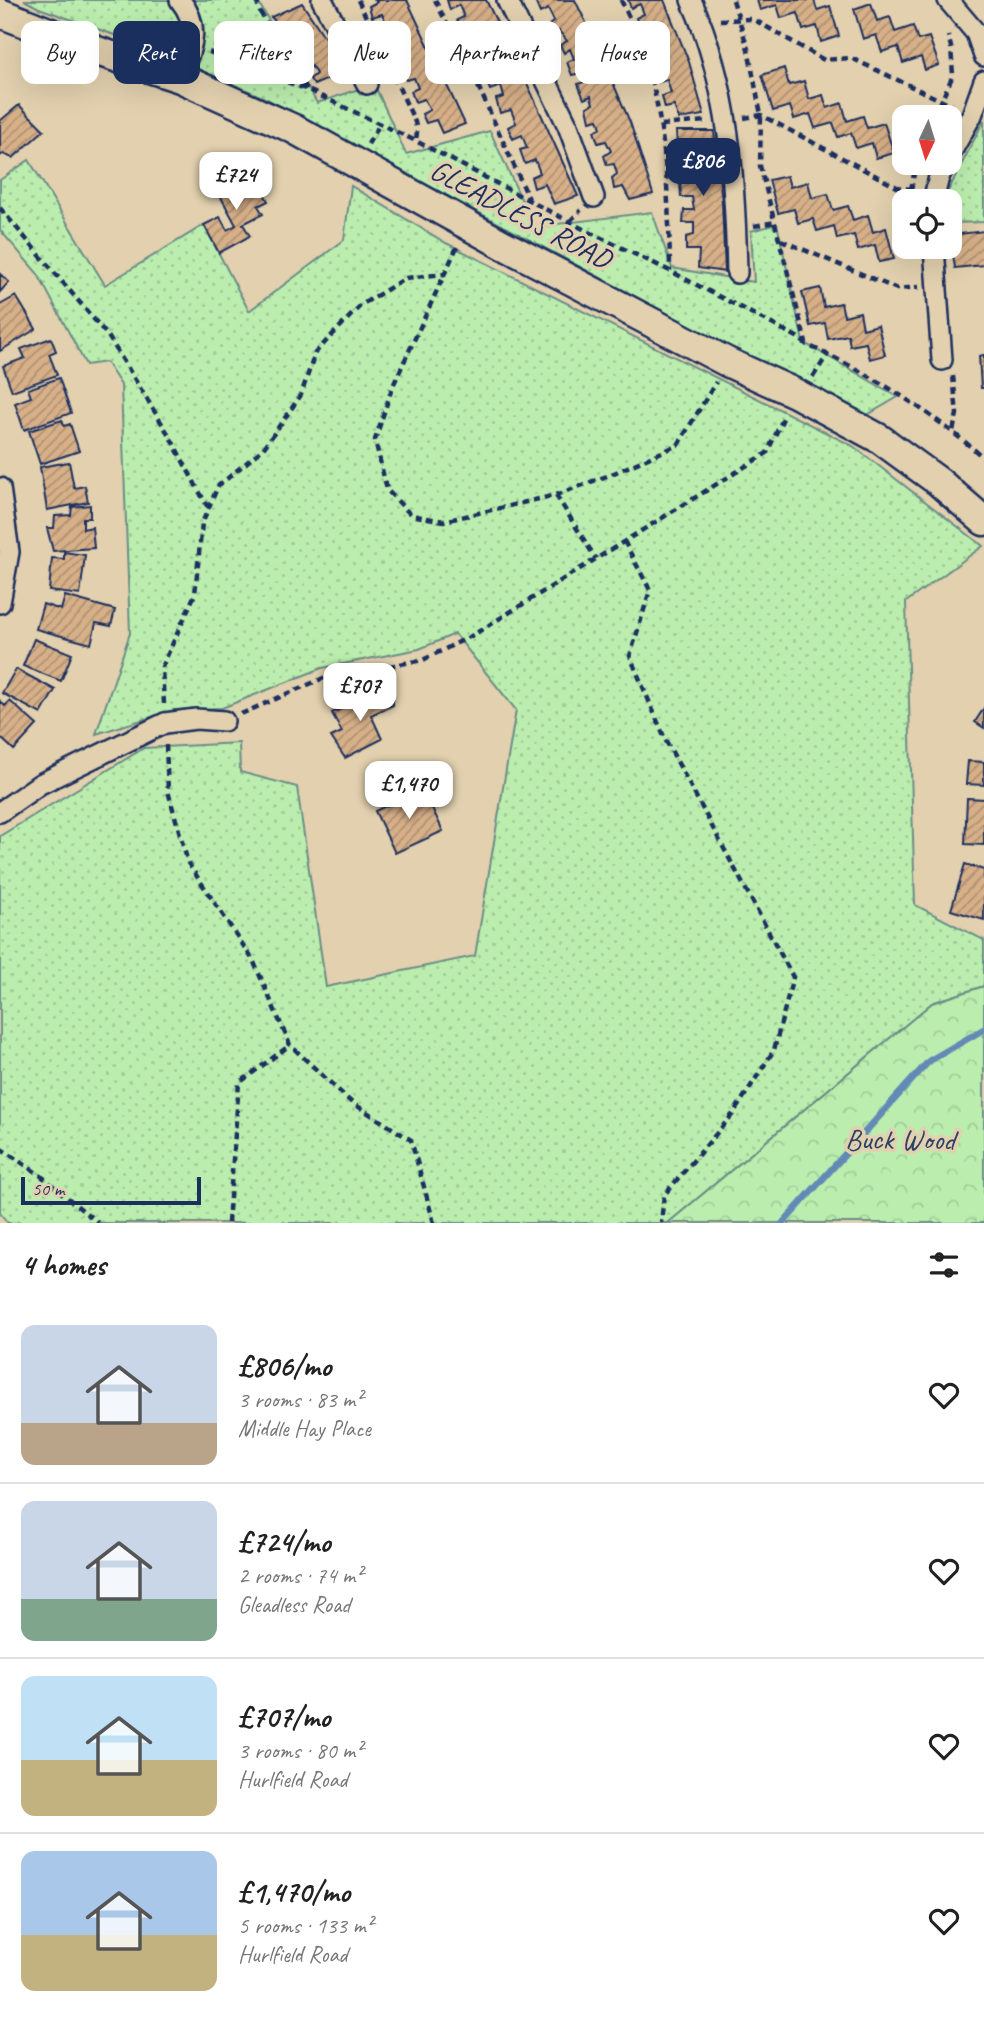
<!DOCTYPE html>
<html lang="en">
<head>
<meta charset="utf-8">
<style>
  body { margin:0; font-family:Caveat,sans-serif; background:#f2f2f2; color:#222; height:100vh; display:flex; flex-direction:column; font-size:26px; white-space:nowrap }
  * { box-sizing:border-box; margin:0 }
  p { font-size:23px; color:#767676 }
  .icon { flex:none; width:38px; height:38px; fill:none; stroke:currentColor; stroke-width:2; stroke-linecap:round; stroke-linejoin:round }
  .map { position:relative; height:1223px; overflow:hidden }
  .details { display:flex; flex-direction:column; background:#fff; flex:1 }
  .details>* { flex:none }
  .top-card { position:absolute; left:21px; top:21px; width:943px; height:63px; display:flex; gap:14px }
  .needle { width:46px; rotate:184deg }
  .buttons { position:absolute; left:892px; top:105px; display:grid; gap:14px }
  .buttons a { display:grid; place-items:center; width:70px; height:70px; border-radius:14px; background:#fff; box-shadow:0 7px 28px #0002; font-size:35px }
  .scale { position:absolute; left:21px; bottom:18px; width:180px; box-sizing:border-box; padding-left:7px; border:4px solid #1b2f5e; border-top:0; font-size:19px; line-height:24px; white-space:nowrap; color:#1b2f5e; -webkit-text-stroke:5px #e2d0ae; paint-order:stroke }
  .price { position:absolute; translate:-50% -60px; padding:0 16px; border-radius:14px; background:#fff; color:#222; font-size:23px; line-height:46px; filter:drop-shadow(0 2px 4px #0008) }
  .price::after { content:''; position:absolute; left:50%; top:42px; width:21px; height:16px; margin-left:-10px; background:inherit; clip-path:polygon(0 0,100% 0,50% 100%) }
  .price.on { background:#1b2f5e; color:#fff }
  ul { padding:0; list-style:none }
  li { display:flex; align-items:center; gap:21px; height:175px; padding:0 21px }
  li+li { border-top:2px solid #e0e0e0 }
  li span { display:grid; place-items:center; flex:none; width:196px; height:140px; border-radius:14px; color:#555 }
  li>.icon { margin-inline-start:auto }
  span .icon { width:84px; height:84px; fill:#fffc; stroke-width:1 }
  li b { font-size:30px }
  h2 { display:flex; justify-content:space-between; align-items:center; height:84px; padding:0 21px; font-size:30px }
  .pill { padding:0 24px; border-radius:14px; background:#fff; box-shadow:0 7px 28px #0002; font-size:24px; line-height:63px }
  .pill.on { background:#1b2f5e; color:#fff }
  .map>svg:first-child { display:block }
  .grass { fill:url(#grass-dots); stroke:#6b8e86; stroke-width:2 }
  .forest { fill:url(#forest-crowns); stroke:#6b8e86; stroke-width:2 }
  .lines { fill:none; stroke-linecap:round; stroke-linejoin:round }
  .stream { stroke:#648ab6; stroke-width:7 }
  .building { fill:url(#building-hatch); stroke:#1b2f5e; stroke-width:2 }
  .minor-casing { stroke:#1b2f5e; stroke-width:24 }
  .secondary-casing { stroke:#1b2f5e; stroke-width:33 }
  .path { stroke:#1b2f5e; stroke-width:4.5; stroke-dasharray:7 5; stroke-linecap:butt }
  .minor { stroke:#e2d0ae; stroke-width:19 }
  .secondary { stroke:#e2d0ae; stroke-width:28 }
  .labels { text-anchor:middle; dominant-baseline:central; stroke-width:7; stroke-linejoin:round; paint-order:stroke }
  .street-label { font-size:30px; fill:#1b2f5e; stroke:#e2d0ae }
  .park-label { font-size:30px; fill:#2b4266; stroke:#e2d0ae }
</style>
</head>
<body>
<div class="map">
<svg width="984" height="1223" viewBox="0 0 984 1223">
  <defs>
    <pattern id="grass-dots" width="8" height="8" patternUnits="userSpaceOnUse" patternTransform="scale(1.75)"><rect width="8" height="8" fill="#bbeeae"/><path d="M2 2h.1M6 6h.1" fill="none" stroke="#a0cc98" stroke-width="1.8" stroke-linecap="round"/></pattern>
    <pattern id="forest-crowns" width="20" height="18" patternUnits="userSpaceOnUse" patternTransform="scale(1.75)"><rect width="20" height="18" fill="#bbeeae"/><path d="M2 6a3 3 0 1 1 6 0M12 15a3 3 0 1 1 6 0" fill="none" stroke="#a0cc98"/></pattern>
    <pattern id="building-hatch" width="6" height="6" patternUnits="userSpaceOnUse" patternTransform="scale(1.75)"><rect width="6" height="6" fill="#d7b088"/><path d="M-1 1l2-2M0 6l6-6M5 7l2-2" fill="none" stroke="#ae9072"/></pattern>
  </defs>
  <rect width="100%" height="100%" fill="#e2d0ae"/>
  <filter id="ink" filterUnits="userSpaceOnUse"><feTurbulence type="fractalNoise" baseFrequency=".0143" numOctaves="2"/><feDisplacementMap in="SourceGraphic" scale="14" xChannelSelector="R" yChannelSelector="G"/><feConvolveMatrix kernelMatrix="1 2 1 2 8 2 1 2 1" color-interpolation-filters="sRGB"/></filter>
  <g filter="url(#ink)">
    <!-- grass -->
    <path class="grass" d="M 24,0 L 257,0 L 317,103 L 374,84 L 406,154 L 490,131 L 534,227 L 652,212 L 672,268 L 754,282 L 751,231 L 777,224 L 803,342 L 898,397 L 862,418 L 267,99 L 145,46 L 39,8 Z
      M 984,120 L 984,222 L 950,223 L 950,201 L 943,201 Z
      M 29,160 L 105,285 L 204,225 L 249,311 L 344,240 L 351,186 L 446,243 L 853,446 L 983,546 L 906,602 L 915,905 L 984,940 L 984,986 L 932,1003 L 668,1223 L 8,1223 L 0,1213 L 0,836 L 144,748 L 239,743 L 240,772 L 297,787 L 326,987 L 475,956 L 516,710 L 455,634 L 419,649 L 322,668 L 222,708 L 174,710 L 96,734 L 130,633 L 121,385 L 106,362 L 86,365 L 38,274 L 0,230 L 0,180 Z"/>
    <!-- forest -->
    <path class="forest" d="M 984,986 L 984,1223 L 668,1223 L 932,1003 Z"/>
    <g class="lines">
      <!-- stream -->
      <path class="stream" d="M 783,1223 L 929,1061 L 984,1029"/>
    </g>
    <!-- building -->
    <path class="building" d="M 375,0 L 407,0 L 465,124 L 442,133 L 436,120 L 426,123 L 422,114 L 430,110 L 424,99 L 415,102 L 411,91 L 418,88 L 414,78 L 406,80 L 400,68 L 408,66 L 403,55 L 394,58 L 390,48 L 398,45 L 393,33 L 383,37 L 380,26 L 387,24 L 382,14 L 372,17 L 369,6 L 377,2 Z
      M 447,0 L 486,0 L 516,61 L 493,70 L 483,53 L 474,56 L 468,42 L 475,39 L 471,30 L 462,33 L 457,20 L 464,17 L 459,5 L 450,10 Z
      M 538,0 L 575,0 L 594,39 L 630,122 L 653,194 L 630,200 L 623,187 L 614,189 L 612,178 L 617,174 L 614,164 L 607,165 L 604,156 L 611,151 L 606,141 L 598,143 L 594,131 L 601,128 L 598,119 L 590,121 L 587,107 L 593,104 L 591,96 L 584,99 L 578,84 L 584,82 L 580,73 L 572,75 L 567,62 L 574,59 L 570,49 L 564,53 L 560,45 L 567,41 L 559,31 L 553,36 L 549,25 L 554,21 L 548,9 L 540,13 L 535,1 Z
      M 628,0 L 664,0 L 689,62 L 704,115 L 679,119 L 674,106 L 665,108 L 662,96 L 671,93 L 667,80 L 658,82 L 653,63 L 661,61 L 658,55 L 651,57 L 644,42 L 654,39 L 651,30 L 642,33 L 636,18 L 644,14 L 640,4 L 631,8 Z
      M 757,0 L 814,0 L 817,10 L 830,6 L 839,36 L 821,42 L 817,26 L 803,30 L 798,13 L 781,18 L 777,5 L 760,10 Z
      M 302,3 L 347,71 L 314,85 L 310,79 L 316,74 L 312,66 L 305,72 L 298,61 L 305,57 L 298,46 L 290,48 L 284,38 L 291,33 L 286,24 L 281,27 L 271,17 Z
      M 871,3 L 877,21 L 890,17 L 895,32 L 913,26 L 918,40 L 929,37 L 939,65 L 925,70 L 921,57 L 903,63 L 898,47 L 882,52 L 876,35 L 863,39 L 854,9 Z
      M 784,68 L 789,85 L 804,81 L 809,99 L 823,95 L 827,108 L 842,103 L 847,121 L 863,116 L 867,128 L 884,123 L 894,153 L 876,158 L 872,143 L 856,148 L 851,133 L 838,137 L 833,123 L 815,128 L 810,114 L 794,119 L 790,106 L 773,111 L 762,75 Z
      M 521,70 L 578,196 L 554,204 L 545,184 L 534,188 L 531,177 L 540,173 L 535,160 L 525,164 L 520,150 L 527,148 L 522,135 L 513,139 L 508,127 L 516,123 L 511,110 L 500,113 L 496,99 L 504,97 L 501,86 L 490,90 L 486,80 Z
      M 19,105 L 44,130 L 13,158 L 3,154 L 0,156 L 0,121 Z
      M 676,131 L 714,131 L 722,202 L 725,272 L 698,268 L 699,250 L 686,250 L 686,237 L 694,235 L 694,223 L 683,223 L 684,210 L 694,210 L 692,197 L 681,197 L 680,182 L 690,182 L 690,170 L 679,170 L 679,154 L 689,154 L 689,142 L 677,144 Z
      M 243,174 L 252,190 L 260,186 L 268,201 L 258,206 L 263,214 L 243,224 L 250,236 L 219,253 L 204,225 L 220,217 L 227,230 L 236,225 L 216,188 Z
      M 787,176 L 790,187 L 808,182 L 812,198 L 828,194 L 833,210 L 848,206 L 853,220 L 868,215 L 873,232 L 886,228 L 894,259 L 879,262 L 875,245 L 858,250 L 854,235 L 837,239 L 834,226 L 817,231 L 813,219 L 798,223 L 794,209 L 778,213 L 769,180 Z
      M 984,231 L 984,265 L 955,268 L 950,235 Z
      M 0,274 L 9,282 L 0,292 Z
      M 820,288 L 824,307 L 841,303 L 844,316 L 860,312 L 863,329 L 878,325 L 885,355 L 870,359 L 866,343 L 850,346 L 848,335 L 828,339 L 825,323 L 810,326 L 802,292 Z
      M 16,296 L 36,329 L 0,351 L 0,305 Z
      M 51,338 L 56,351 L 49,354 L 57,375 L 12,391 L 3,366 L 25,358 L 21,349 Z
      M 984,355 L 984,388 L 981,388 L 979,356 Z
      M 59,378 L 71,413 L 24,430 L 15,403 L 31,397 L 28,389 Z
      M 62,420 L 64,426 L 70,424 L 79,451 L 40,464 L 29,431 Z
      M 69,462 L 74,488 L 85,486 L 88,502 L 47,510 L 40,467 Z
      M 90,505 L 90,518 L 83,518 L 83,529 L 92,527 L 94,548 L 53,551 L 47,528 L 54,528 L 55,516 L 71,515 L 72,507 Z
      M 64,552 L 85,555 L 80,595 L 49,591 L 52,558 L 64,559 Z
      M 65,596 L 115,610 L 111,626 L 96,623 L 91,644 L 36,629 L 43,604 L 61,610 Z
      M 34,639 L 72,654 L 61,681 L 23,666 Z
      M 16,669 L 55,690 L 41,714 L 2,693 Z
      M 382,690 L 391,692 L 393,696 L 393,705 L 371,715 L 382,739 L 345,758 L 331,737 L 342,732 L 332,713 Z
      M 0,701 L 5,706 L 10,701 L 37,725 L 14,750 L 0,737 Z
      M 984,708 L 984,728 L 975,722 Z
      M 968,761 L 984,762 L 984,785 L 966,784 Z
      M 423,789 L 443,831 L 395,853 L 375,811 Z
      M 967,798 L 984,799 L 984,845 L 965,844 Z
      M 965,864 L 984,870 L 984,920 L 951,910 Z"/>
    <g class="lines">
      <!-- minor casing -->
      <g class="minor-casing">
        <path id="minor" d="M 322,0 L 367,84
          M 507,0 L 568,126 L 594,197
          M 691,0 C 730,86 735,181 737,273
          M 948,0 L 976,33 L 984,56
          M 180,78 C 191,48 202,28 180,0
          M 950,154 L 972,115 L 984,81
          M 933,201 L 939,177 L 946,163
          M 934,247 L 942,360
          M 0,488 L 9,552 L 0,603
          M 0,812 L 40,784 L 165,723 L 196,719 L 224,721"/>
      </g>
      <!-- secondary casing -->
      <g class="secondary-casing">
        <path id="secondary" d="M 0,13 L 100,52 L 180,78 L 294,129 L 502,244 L 727,362 L 795,393 L 880,439 L 939,482 L 984,521"/>
      </g>
      <!-- path -->
      <path class="path" d="M 256,0 L 260,12 L 307,89
        M 358,0 L 415,122 L 417,132 L 416,141
        M 435,0 L 474,77 L 529,199
        M 621,0 C 629,18 639,36 645,55 C 666,125 669,198 670,271
        M 733,0 L 748,49 L 761,115 L 760,166 L 806,343
        M 720,20 L 753,19 L 824,60 L 851,58 L 953,106
        M 209,52 L 308,90 L 416,141 L 589,232 L 670,271 L 797,337 L 807,345 C 871,373 931,412 984,458
        M 474,77 L 516,63
        M 934,117 L 953,75 L 951,47 L 948,36
        M 744,118 L 761,115 L 897,187 L 917,190
        M 661,125 L 707,121
        M 368,144 L 380,124
        M 911,190 L 916,163
        M 0,208 L 108,336 L 169,435 L 207,506
        M 570,221 L 581,210
        M 754,226 L 775,222
        M 781,240 L 897,289 L 919,287
        M 457,247 L 392,388 L 375,440 L 387,490 L 411,515 L 444,521 L 556,495 L 607,476 L 678,445 L 716,382
        M 953,376 L 957,414 L 953,431
        M 813,377 L 828,354
        M 556,495 L 596,559
        M 624,541 L 650,590 L 630,656 L 665,739 L 793,977 L 774,1050 L 733,1114 L 664,1195 L 661,1223
        M 164,704 L 162,667 L 195,594 L 202,523 L 218,486 L 263,449 L 301,395 L 315,353 L 361,305 L 406,278 L 445,274
        M 241,714 L 326,677 L 423,660 L 473,635 L 767,453 L 785,414
        M 166,745 L 168,791 L 188,863 L 253,960 L 290,1045 L 351,1102 L 411,1140 L 434,1223
        M 0,1148 L 40,1175 L 98,1223
        M 228,1223 L 239,1083 L 290,1045"/>
      <!-- minor -->
      <use href="#minor" class="minor"/>
      <!-- secondary -->
      <use href="#secondary" class="secondary"/>
    </g>
  </g>
  <g class="labels">
    <!-- street labels -->
    <g class="street-label">
      <text transform="translate(521 214) rotate(28)">GLEADLESS ROAD</text>
    </g>
    <!-- park labels -->
    <g class="park-label">
      <text x="900" y="1139">Buck Wood</text>
    </g>
  </g>
</svg>
<div class="buttons">
<a><svg class="needle" viewBox="-14 -14 28 28"><path d="M0-13l5 13h-10z" fill="#e53935"/><path d="M0 13l5-13h-10z" fill="#767676"/></svg></a>
<a><svg class="icon" aria-label="locate" viewBox="0 0 24 24"><circle cx="12" cy="12" r="6"/><path d="M12 2v4M12 18v4M2 12h4M18 12h4"/></svg></a>
</div>
<div class="scale">50 m</div>
<b class="price on" style="left:703px;top:198px">£806</b>
<b class="price" style="left:236px;top:212px">£724</b>
<b class="price" style="left:360px;top:723px">£707</b>
<b class="price" style="left:409px;top:821px">£1,470</b>
<div class="top-card">
<a class="pill">Buy</a>
<a class="pill on">Rent</a>
<a class="pill">Filters</a>
<a class="pill">New</a>
<a class="pill">Apartment</a>
<a class="pill">House</a>
</div>
</div>
<section class="details">
<h2>4 homes<svg class="icon" aria-label="filters" viewBox="0 0 24 24"><path d="M4 7h16M4 17h16"/><circle cx="9" cy="7" r="2"/><circle cx="15" cy="17" r="2"/></svg></h2>
<ul>
<li><span style="background:linear-gradient(#c9d6e8 70%,#b9a48a 0)"><svg class="icon" aria-label="home" viewBox="0 0 24 24"><path d="M3 11l9-7 9 7M6 9v11h12V9"/></svg></span><div><b>£806/mo</b><p>3 rooms · 83 m²</p><p>Middle Hay Place</p></div><svg class="icon" aria-label="heart" viewBox="0 0 24 24"><path d="M12 20l-8-8c-3-5 5-10 8-4 3-6 11-1 8 4z"/></svg></li>
<li><span style="background:linear-gradient(#c9d6e8 70%,#7fa58c 0)"><svg class="icon" aria-label="home" viewBox="0 0 24 24"><path d="M3 11l9-7 9 7M6 9v11h12V9"/></svg></span><div><b>£724/mo</b><p>2 rooms · 74 m²</p><p>Gleadless Road</p></div><svg class="icon" aria-label="heart" viewBox="0 0 24 24"><path d="M12 20l-8-8c-3-5 5-10 8-4 3-6 11-1 8 4z"/></svg></li>
<li><span style="background:linear-gradient(#bfe0f5 60%,#c2b280 0)"><svg class="icon" aria-label="home" viewBox="0 0 24 24"><path d="M3 11l9-7 9 7M6 9v11h12V9"/></svg></span><div><b>£707/mo</b><p>3 rooms · 80 m²</p><p>Hurlfield Road</p></div><svg class="icon" aria-label="heart" viewBox="0 0 24 24"><path d="M12 20l-8-8c-3-5 5-10 8-4 3-6 11-1 8 4z"/></svg></li>
<li><span style="background:linear-gradient(#a9c7e8 60%,#c2b280 0)"><svg class="icon" aria-label="home" viewBox="0 0 24 24"><path d="M3 11l9-7 9 7M6 9v11h12V9"/></svg></span><div><b>£1,470/mo</b><p>5 rooms · 133 m²</p><p>Hurlfield Road</p></div><svg class="icon" aria-label="heart" viewBox="0 0 24 24"><path d="M12 20l-8-8c-3-5 5-10 8-4 3-6 11-1 8 4z"/></svg></li>
</ul>
</section>
</body>
</html>
